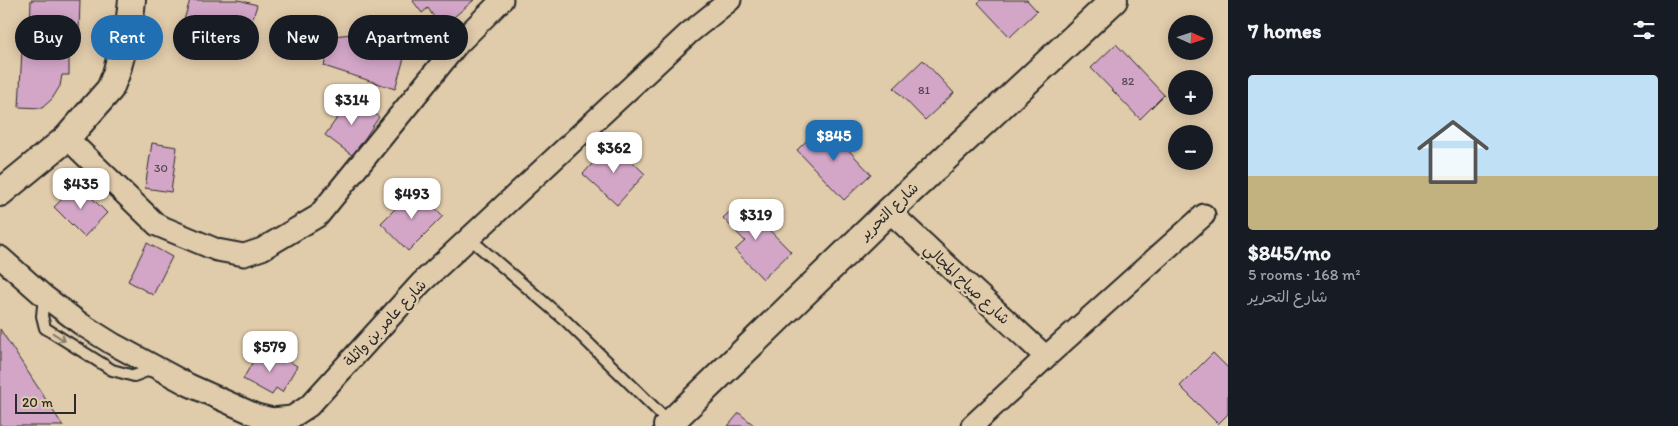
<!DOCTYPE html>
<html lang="en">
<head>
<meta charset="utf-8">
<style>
  body { margin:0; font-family:Itim,"Playpen Sans Arabic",sans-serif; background:#20242c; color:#f1f3f6; height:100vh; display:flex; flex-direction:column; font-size:19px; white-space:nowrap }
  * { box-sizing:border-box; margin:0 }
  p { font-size:16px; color:#9ea1a6 }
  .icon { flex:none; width:28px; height:28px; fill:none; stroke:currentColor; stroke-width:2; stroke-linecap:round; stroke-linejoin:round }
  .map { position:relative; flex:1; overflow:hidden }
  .drawer { display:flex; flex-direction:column; background:#171b24; width:450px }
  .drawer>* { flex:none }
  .guide { position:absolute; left:15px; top:15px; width:475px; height:45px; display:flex; gap:10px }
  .needle { width:32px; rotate:93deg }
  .controls { position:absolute; left:1168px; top:15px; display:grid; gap:10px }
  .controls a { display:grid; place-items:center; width:45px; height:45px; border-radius:50%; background:#171b24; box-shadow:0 2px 12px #0003; font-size:25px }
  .scale { position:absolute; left:15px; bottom:12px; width:61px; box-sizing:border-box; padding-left:5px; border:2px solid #2b2b2b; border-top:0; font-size:14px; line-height:18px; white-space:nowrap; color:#2b2b2b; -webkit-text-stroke:4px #e0cbaa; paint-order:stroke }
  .price { position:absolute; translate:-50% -42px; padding:0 11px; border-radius:10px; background:#fff; color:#222; font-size:16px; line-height:32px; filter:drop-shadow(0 1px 2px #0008) }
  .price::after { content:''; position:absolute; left:50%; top:30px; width:15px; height:11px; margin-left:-8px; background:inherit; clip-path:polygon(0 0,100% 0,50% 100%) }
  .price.active { background:#1f6fb2; color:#fff }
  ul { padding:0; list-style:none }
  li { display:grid; align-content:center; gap:10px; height:265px; padding:0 20px }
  li span { display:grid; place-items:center; height:155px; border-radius:5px; color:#555 }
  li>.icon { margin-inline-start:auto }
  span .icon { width:90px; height:90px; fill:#fffc; stroke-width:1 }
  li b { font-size:21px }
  h2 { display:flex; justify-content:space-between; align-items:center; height:60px; padding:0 20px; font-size:21px }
  .tag { padding:0 18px; border-radius:22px; background:#171b24; box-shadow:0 2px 12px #0003; font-size:18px; line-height:45px }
  .tag.active { background:#1f6fb2; color:#fff }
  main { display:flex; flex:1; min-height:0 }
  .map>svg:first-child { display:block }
  .building { fill:#d3a6c8; stroke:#2b2b2b }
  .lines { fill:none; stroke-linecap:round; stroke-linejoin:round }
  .service-casing { stroke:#2b2b2b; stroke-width:14 }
  .minor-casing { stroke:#2b2b2b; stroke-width:25 }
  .tertiary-casing { stroke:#2b2b2b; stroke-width:30 }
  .service { stroke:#e0cbaa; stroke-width:10 }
  .minor { stroke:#e0cbaa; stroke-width:21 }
  .tertiary { stroke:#e0cbaa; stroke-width:26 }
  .oneway { stroke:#867b6a }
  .labels { text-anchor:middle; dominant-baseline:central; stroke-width:5; stroke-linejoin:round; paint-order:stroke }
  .number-label { font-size:12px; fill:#554a52 }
  .street-label { font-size:15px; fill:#2b2b2b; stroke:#e0cbaa }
</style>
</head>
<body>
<main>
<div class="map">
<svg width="1228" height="426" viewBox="0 0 1228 426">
  <rect width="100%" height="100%" fill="#e0cbaa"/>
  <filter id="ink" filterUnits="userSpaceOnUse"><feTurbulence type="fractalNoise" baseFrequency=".02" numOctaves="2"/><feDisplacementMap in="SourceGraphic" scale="10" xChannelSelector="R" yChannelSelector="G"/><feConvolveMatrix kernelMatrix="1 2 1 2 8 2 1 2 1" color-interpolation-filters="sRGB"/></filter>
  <g filter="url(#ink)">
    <!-- building -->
    <path class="building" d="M 31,0 L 80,0 L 79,31 L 30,31 Z
      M 190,0 L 239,0 L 257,5 L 243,50 L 181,30 Z
      M 414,0 L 474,0 L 441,28 L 428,8 L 422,13 L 413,1 Z
      M 981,0 L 1027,0 L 1037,11 L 1010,37 L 978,3 Z
      M 353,34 L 407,48 L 395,89 L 324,66 L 332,36 Z
      M 1116,44 L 1164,95 L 1140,119 L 1091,68 Z
      M 22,50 L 69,54 L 69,75 L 62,75 L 60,86 L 52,99 L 42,108 L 19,107 Z
      M 923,60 L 954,93 L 925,120 L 894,88 Z
      M 353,96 L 379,117 L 353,156 L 325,135 Z
      M 824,124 L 871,174 L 844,200 L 797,150 Z
      M 612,142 L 645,174 L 617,205 L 583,174 Z
      M 152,143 L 177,147 L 171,192 L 145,188 Z
      M 78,184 L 107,213 L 84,237 L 54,207 Z
      M 416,188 L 443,216 L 408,251 L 381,223 Z
      M 741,201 L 791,252 L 763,279 L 735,250 L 745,241 L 723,218 Z
      M 147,243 L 172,257 L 153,295 L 128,281 Z
      M 0,329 L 63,426 L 0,426 Z
      M 259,351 L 281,363 L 284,358 L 297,366 L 282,392 L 276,388 L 272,395 L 243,379 Z
      M 1213,353 L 1228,368 L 1228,414 L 1218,424 L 1180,386 Z
      M 739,413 L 755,426 L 728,426 Z"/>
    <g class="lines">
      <!-- service casing -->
      <g class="service-casing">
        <path id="service" d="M 469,238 L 566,321 L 670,423
          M 44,296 L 42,316 L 45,328 L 112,370 L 134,376 L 155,368"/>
      </g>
      <!-- minor casing -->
      <g class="minor-casing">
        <path id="minor" d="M 67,138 L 157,225 L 217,250 L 244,255 L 262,249 L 318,216 L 456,46 L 502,0
          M 889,211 L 1046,357
          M 0,257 L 44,296 L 81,324 L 113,344 L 189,385 L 256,415 L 272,419 L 292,417 L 309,406 L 421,283 L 689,33 L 730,0
          M 972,426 L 1046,357 L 1204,215"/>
      </g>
      <!-- tertiary casing -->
      <g class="tertiary-casing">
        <path id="tertiary" d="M 0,193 L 67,138 L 110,89 L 116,74 L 129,26 L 132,0
          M 667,426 L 889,211 L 1114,0"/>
      </g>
      <!-- service -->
      <use href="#service" class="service"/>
      <!-- minor -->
      <use href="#minor" class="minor"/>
      <!-- tertiary -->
      <use href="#tertiary" class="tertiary"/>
    </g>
    <!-- one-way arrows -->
    <defs><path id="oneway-shaft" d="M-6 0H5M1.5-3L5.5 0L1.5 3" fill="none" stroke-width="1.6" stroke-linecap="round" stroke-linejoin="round" transform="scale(1.25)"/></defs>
    <use class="oneway" href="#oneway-shaft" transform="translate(59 337) rotate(33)"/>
  </g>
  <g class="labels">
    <!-- number labels -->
    <g class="number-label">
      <text x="1128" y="81">82</text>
      <text x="924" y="90">81</text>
      <text x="161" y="168">30</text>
    </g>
    <!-- street labels -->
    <g class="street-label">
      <text transform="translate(889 211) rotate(-44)">شارع التحرير</text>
      <text transform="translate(967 284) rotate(43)">شارع صياح المجالي</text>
      <text transform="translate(385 323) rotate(-47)">شارع عامر بن واثلة</text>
    </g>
  </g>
</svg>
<div class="controls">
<a><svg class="needle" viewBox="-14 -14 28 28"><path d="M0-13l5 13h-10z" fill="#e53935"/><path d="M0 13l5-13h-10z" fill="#9ea1a6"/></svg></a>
<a>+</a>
<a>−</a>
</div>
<div class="scale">20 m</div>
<b class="price" style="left:352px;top:126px">$314</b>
<b class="price active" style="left:834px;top:162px">$845</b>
<b class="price" style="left:614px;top:174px">$362</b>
<b class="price" style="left:81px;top:210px">$435</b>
<b class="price" style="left:412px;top:220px">$493</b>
<b class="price" style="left:756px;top:241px">$319</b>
<b class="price" style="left:270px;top:373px">$579</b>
<div class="guide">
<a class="tag">Buy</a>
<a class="tag active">Rent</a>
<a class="tag">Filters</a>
<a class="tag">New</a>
<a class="tag">Apartment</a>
</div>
</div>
<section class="drawer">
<h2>7 homes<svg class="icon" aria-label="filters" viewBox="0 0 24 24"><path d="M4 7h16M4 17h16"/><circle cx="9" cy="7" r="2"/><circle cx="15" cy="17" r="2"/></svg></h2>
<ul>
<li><span style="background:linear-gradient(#bfe0f5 65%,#c2b280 0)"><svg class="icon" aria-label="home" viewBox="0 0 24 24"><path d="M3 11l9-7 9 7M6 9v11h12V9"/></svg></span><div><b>$845/mo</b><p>5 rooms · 168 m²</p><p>شارع التحرير</p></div></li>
</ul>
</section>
</main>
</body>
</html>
